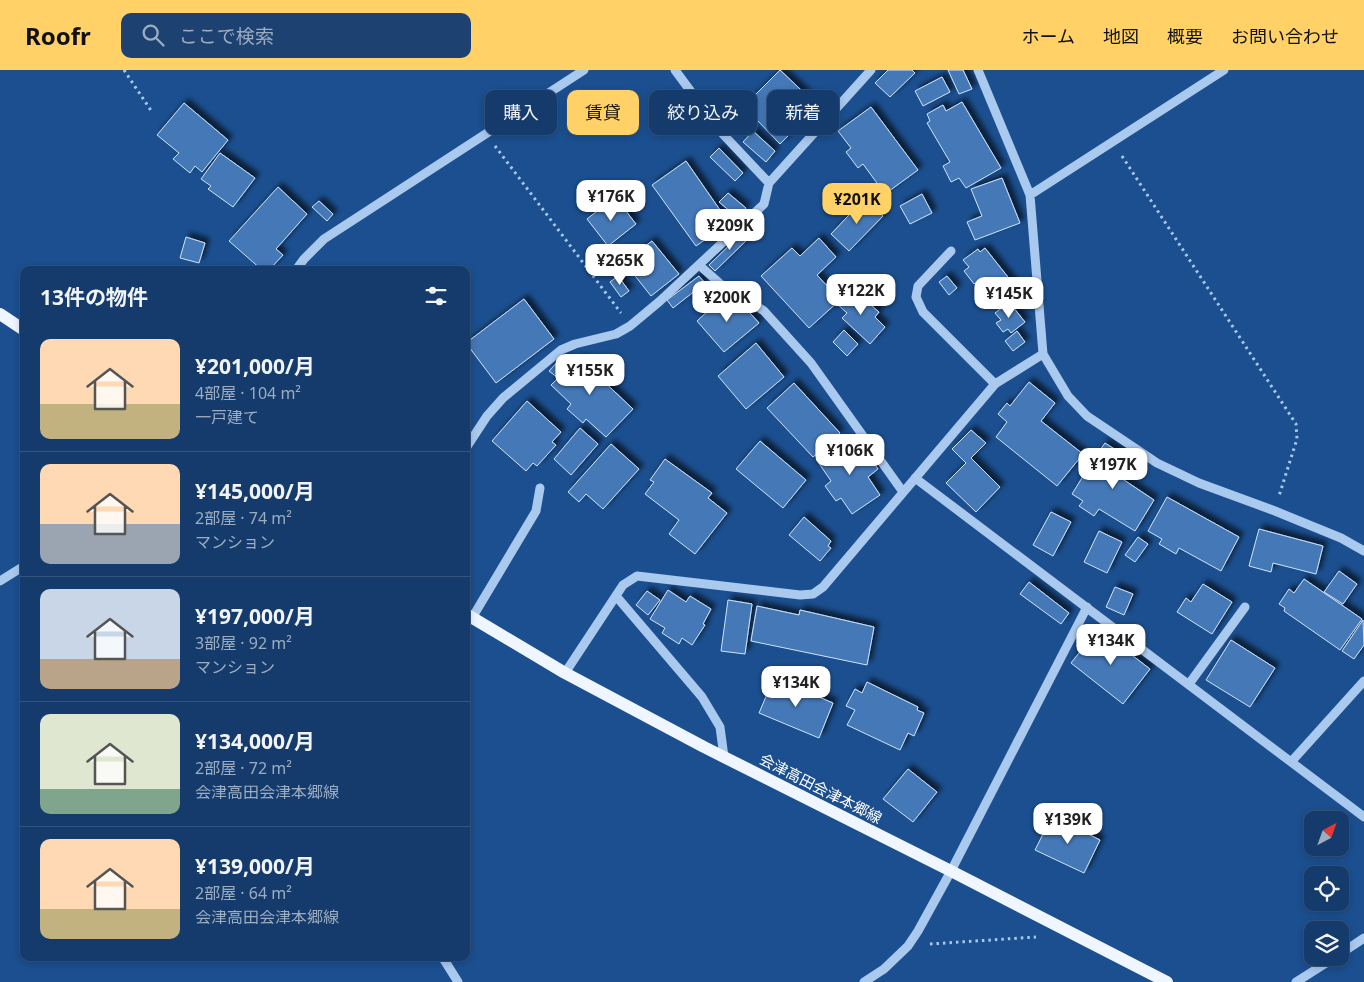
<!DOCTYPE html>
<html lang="ja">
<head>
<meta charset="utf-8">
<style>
  body { margin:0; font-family:"Noto Sans","Noto Sans JP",sans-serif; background:#1d4271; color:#f1f3f6; height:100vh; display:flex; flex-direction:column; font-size:19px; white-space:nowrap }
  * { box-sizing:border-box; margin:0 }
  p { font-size:16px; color:#9dadc1 }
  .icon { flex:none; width:28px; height:28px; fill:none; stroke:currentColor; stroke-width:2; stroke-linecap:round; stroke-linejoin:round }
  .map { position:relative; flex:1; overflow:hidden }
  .sheet { position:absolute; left:20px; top:196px; width:450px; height:695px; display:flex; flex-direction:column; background:#143b6b; border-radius:10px; box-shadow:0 2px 8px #0003,0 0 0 1px #33557e }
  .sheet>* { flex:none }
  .top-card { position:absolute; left:485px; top:20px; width:475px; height:45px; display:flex; gap:10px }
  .needle { width:32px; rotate:41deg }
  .tools { position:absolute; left:1304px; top:741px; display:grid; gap:10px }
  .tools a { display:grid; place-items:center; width:45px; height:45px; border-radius:10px; background:#143b6b; box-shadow:0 2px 8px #0003,0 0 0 1px #33557e; font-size:25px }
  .price { position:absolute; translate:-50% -42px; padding:0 11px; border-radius:10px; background:#fff; color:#222; font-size:16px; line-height:32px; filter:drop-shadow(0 1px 2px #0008) }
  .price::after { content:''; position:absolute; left:50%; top:30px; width:15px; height:11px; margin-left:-8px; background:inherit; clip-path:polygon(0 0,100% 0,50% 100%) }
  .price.on { background:#ffd166; color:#111 }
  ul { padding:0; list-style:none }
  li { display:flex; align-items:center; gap:15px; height:125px; padding:0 20px }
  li+li { border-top:1px solid #33557e }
  li span { display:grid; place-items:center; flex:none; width:140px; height:100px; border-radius:10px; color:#555 }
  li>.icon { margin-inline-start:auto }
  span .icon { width:60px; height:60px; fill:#fffc; stroke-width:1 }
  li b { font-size:21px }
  h2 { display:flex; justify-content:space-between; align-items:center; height:60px; padding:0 20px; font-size:21px }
  .chip { padding:0 18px; border-radius:10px; background:#143b6b; box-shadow:0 2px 8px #0003,0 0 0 1px #33557e; font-size:18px; line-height:45px }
  .chip.on { background:#ffd166; color:#111 }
  header { display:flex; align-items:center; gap:30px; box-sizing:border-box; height:70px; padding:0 25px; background:#ffd166; color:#111 }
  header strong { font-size:24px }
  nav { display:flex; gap:28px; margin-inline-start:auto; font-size:18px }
  .search { width:350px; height:45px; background:#1d4271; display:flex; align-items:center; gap:12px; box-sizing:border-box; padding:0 18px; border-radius:10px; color:#9dadc1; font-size:19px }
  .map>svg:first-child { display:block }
  .building { fill:#4478b7; stroke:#cfe3fa; filter:url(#shadow) }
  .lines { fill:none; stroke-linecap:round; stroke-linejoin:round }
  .path { stroke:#a9c9ee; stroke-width:3; stroke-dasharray:2.5 4; stroke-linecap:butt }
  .minor { stroke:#a9c9ee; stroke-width:9 }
  .major { stroke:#f0f6ff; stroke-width:12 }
  .labels { text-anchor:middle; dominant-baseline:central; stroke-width:4.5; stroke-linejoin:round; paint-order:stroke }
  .street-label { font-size:15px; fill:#fff; stroke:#1b4f8f }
</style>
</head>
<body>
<header>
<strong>Roofr</strong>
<div class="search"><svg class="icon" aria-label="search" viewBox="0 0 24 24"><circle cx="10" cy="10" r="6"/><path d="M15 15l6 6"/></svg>ここで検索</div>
<nav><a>ホーム</a><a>地図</a><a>概要</a><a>お問い合わせ</a></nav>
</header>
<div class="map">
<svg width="1364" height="912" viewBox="0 0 1364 912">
  <defs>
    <filter id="shadow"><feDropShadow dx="4.5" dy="-4.5" stdDeviation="2.5" flood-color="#0009"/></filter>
  </defs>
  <rect width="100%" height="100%" fill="#1b4f8f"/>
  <!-- building -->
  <path class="building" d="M 780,0 L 818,36 L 780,74 L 757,50 L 746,60 L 733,47 Z
    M 888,0 L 912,0 L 915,3 L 890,27 L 875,13 Z
    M 948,0 L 963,0 L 972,19 L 959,24 Z
    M 942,7 L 950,22 L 923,36 L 915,21 Z
    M 962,32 L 1001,98 L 966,118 L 959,108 L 951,112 L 943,96 L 950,92 L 927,53 L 930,51 L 927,44 L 943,35 L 946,41 Z
    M 184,33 L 228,70 L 202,102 L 195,96 L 190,103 L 173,89 L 179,83 L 157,65 Z
    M 871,37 L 918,100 L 885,124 L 863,94 L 858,98 L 846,82 L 851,78 L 838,61 Z
    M 753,61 L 775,81 L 766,92 L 743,72 Z
    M 719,78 L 743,103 L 735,111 L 710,87 Z
    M 220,83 L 255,108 L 233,137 L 208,119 L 211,116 L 201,109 Z
    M 686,91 L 729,153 L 696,176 L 652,115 Z
    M 1002,108 L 1020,153 L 975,170 L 967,152 L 982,146 L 971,119 Z
    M 278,117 L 307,144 L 276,179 L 283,185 L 269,200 L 262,200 L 229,171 Z
    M 728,123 L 746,138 L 738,148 L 719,132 Z
    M 922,124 L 932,143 L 910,154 L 900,136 Z
    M 615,127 L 636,154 L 608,176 L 587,149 Z
    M 865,128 L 883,146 L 849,181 L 831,164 Z
    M 319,131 L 333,144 L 327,151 L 312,137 Z
    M 744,161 L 750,167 L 715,201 L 709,195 Z
    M 186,167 L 205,173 L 199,193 L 180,188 Z
    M 819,168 L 836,187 L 817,205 L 840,230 L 809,258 L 761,206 L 792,178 L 800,186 Z
    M 652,171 L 679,204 L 651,226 L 624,192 Z
    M 985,178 L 1015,216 L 994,232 L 978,211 L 974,214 L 964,201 L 969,197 L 963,190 L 978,179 L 980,182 Z
    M 618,206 L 629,221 L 621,227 L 610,212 Z
    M 699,206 L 705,213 L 673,238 L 667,230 Z
    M 947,206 L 957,218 L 949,225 L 939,212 Z
    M 851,218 L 879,242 L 875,247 L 885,257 L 870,274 L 842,248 L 847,243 L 837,234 Z
    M 724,226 L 735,239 L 741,233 L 759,253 L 724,282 L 697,251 Z
    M 524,229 L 554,269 L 496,313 L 466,273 Z
    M 1009,232 L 1025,252 L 1011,263 L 1008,259 L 1003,262 L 996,253 L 1001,250 L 995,243 Z
    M 844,260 L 858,274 L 847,286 L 833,272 Z
    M 1017,261 L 1025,272 L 1013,281 L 1005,271 Z
    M 756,273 L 784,307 L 746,339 L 718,306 Z
    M 561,288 L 572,298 L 580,289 L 633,339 L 606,367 L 586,349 L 583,353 L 567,339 L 571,334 L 551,315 L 558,308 L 549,301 Z
    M 1029,312 L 1055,333 L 1041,351 L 1083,384 L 1057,416 L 996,367 L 1007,352 L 998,344 L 1007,333 L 1010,336 Z
    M 794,313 L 840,363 L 813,387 L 767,338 Z
    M 527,331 L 561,362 L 552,372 L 556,375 L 537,396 L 533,393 L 526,401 L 492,371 Z
    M 580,358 L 598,374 L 571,405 L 554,389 Z
    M 971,360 L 986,373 L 971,388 L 1000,417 L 976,442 L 946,413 L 966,393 L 952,379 Z
    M 844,370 L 853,383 L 863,377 L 878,399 L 868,407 L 880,425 L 852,444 L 841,428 L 836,431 L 825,416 L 831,411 L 816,389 Z
    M 760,371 L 806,410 L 783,438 L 736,399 Z
    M 1105,373 L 1135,392 L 1124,410 L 1154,430 L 1135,461 L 1099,439 L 1094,446 L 1079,436 L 1083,431 L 1072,424 L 1093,390 L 1101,396 L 1106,388 L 1098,383 Z
    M 611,374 L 639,399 L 603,439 L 586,424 L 579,432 L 568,422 Z
    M 665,389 L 712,423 L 708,428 L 727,443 L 695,484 L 669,464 L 679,450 L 645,424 L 654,412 L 650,410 Z
    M 1167,427 L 1239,467 L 1221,501 L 1179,478 L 1176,484 L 1159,474 L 1162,469 L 1148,461 Z
    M 1051,442 L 1071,452 L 1053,486 L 1033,475 Z
    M 804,447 L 831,471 L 828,476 L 831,478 L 820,491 L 789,465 Z
    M 1259,459 L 1323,476 L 1316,504 L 1273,493 L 1271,502 L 1249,496 Z
    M 1099,461 L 1122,472 L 1107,503 L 1084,492 Z
    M 1138,467 L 1148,474 L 1135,492 L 1125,485 Z
    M 1339,501 L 1357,514 L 1343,534 L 1324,522 Z
    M 1304,509 L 1362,549 L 1340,580 L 1284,541 L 1285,538 L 1279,534 L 1289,519 L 1294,523 Z
    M 1029,512 L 1069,543 L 1061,554 L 1020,524 Z
    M 1203,514 L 1232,532 L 1212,564 L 1177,542 L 1186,528 L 1191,532 Z
    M 1115,517 L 1133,524 L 1124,545 L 1106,537 Z
    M 668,520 L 686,532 L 690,526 L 711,539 L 703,554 L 705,555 L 692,575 L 682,568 L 679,574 L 662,563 L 665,558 L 650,549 Z
    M 647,521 L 660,530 L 648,545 L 636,535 Z
    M 728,530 L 752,534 L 745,584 L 721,581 Z
    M 757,536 L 799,545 L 800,540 L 874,557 L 867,595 L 751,571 Z
    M 1363,550 L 1364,575 L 1354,589 L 1342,581 Z
    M 1098,559 L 1150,599 L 1123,634 L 1071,593 Z
    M 1231,570 L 1275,598 L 1250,637 L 1206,610 Z
    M 774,608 L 833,633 L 819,668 L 759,643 Z
    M 867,612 L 918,637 L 917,640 L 924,643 L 914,666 L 908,663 L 900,680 L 847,655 L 855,640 L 846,636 L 855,619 L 862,623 Z
    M 908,699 L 937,722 L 913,752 L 883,729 Z
    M 1052,746 L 1100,770 L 1084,803 L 1035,780 Z"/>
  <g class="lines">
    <!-- path -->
    <path class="path" d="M 124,0 L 152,42
      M 495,76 L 621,243
      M 1122,86 L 1296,354 L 1297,369 L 1279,426
      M 930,874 L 1036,867"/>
    <!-- minor -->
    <path class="minor" d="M 675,0 L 720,61 L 769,113
      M 978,0 L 1030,125
      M 951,181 L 918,216 L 916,227 L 923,242 L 995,314
      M 699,195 L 733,225 L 749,231 L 764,241 L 811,293 L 903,422
      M 296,200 L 304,189 L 324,169 L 584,0
      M 1043,284 L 1068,326 L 1087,346 L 1157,393 L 1199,413 L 1275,441 L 1341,468 L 1364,481
      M 466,378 L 487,346 L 503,328 L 561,280 L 575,274 L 616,264 L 630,256 L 660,231 L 764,134 L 769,113 L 871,0
      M 915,408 L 1364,747
      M 0,511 L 24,496
      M 616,526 L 702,627 L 720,657 L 724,687
      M 472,548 L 536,441 L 540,418
      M 565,603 L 623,515 L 637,506 L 800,525 L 813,524 L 823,517 L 995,314 L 1043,284 L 1030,125 L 1224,0
      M 1189,614 L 1245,537
      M 1291,692 L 1364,611
      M 1340,884 L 1364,868
      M 443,888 L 458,912
      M 864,912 L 884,899 L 908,876 L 918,861 L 951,801 L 1087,537
      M 1296,912 L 1334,888"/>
    <!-- major -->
    <path class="major" d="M 0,244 L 24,260
      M 466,544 L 565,603 L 704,677 L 951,801 L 1167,912"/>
  </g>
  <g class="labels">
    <!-- street labels -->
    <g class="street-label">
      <text transform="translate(821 718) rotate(27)">会津高田会津本郷線</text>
    </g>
  </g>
</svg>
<div class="tools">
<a><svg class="needle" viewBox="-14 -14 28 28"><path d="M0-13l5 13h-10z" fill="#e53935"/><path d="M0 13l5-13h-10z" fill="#9dadc1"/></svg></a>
<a><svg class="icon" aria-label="locate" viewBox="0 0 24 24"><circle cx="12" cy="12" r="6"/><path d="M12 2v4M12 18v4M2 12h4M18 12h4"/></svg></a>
<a><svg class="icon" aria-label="layers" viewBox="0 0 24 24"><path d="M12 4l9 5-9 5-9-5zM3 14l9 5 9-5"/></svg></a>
</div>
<b class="price" style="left:611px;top:152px">¥176K</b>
<b class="price on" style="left:857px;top:155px">¥201K</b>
<b class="price" style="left:730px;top:181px">¥209K</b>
<b class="price" style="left:620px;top:216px">¥265K</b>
<b class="price" style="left:861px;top:246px">¥122K</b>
<b class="price" style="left:1009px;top:249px">¥145K</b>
<b class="price" style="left:727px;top:253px">¥200K</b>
<b class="price" style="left:590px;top:326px">¥155K</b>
<b class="price" style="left:850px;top:406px">¥106K</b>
<b class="price" style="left:1113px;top:420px">¥197K</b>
<b class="price" style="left:1111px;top:596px">¥134K</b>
<b class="price" style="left:796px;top:638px">¥134K</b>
<b class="price" style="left:1068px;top:775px">¥139K</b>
<div class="top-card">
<a class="chip">購入</a>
<a class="chip on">賃貸</a>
<a class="chip">絞り込み</a>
<a class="chip">新着</a>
</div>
<section class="sheet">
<h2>13件の物件<svg class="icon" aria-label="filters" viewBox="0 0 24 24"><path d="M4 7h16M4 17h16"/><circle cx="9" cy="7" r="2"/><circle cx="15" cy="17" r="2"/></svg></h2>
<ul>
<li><span style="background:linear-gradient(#ffd9b3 65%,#c2b280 0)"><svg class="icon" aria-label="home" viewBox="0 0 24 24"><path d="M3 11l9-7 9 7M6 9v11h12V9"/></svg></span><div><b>¥201,000/月</b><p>4部屋 · 104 m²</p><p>一戸建て</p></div></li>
<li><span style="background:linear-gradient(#ffd9b3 60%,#9aa5b1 0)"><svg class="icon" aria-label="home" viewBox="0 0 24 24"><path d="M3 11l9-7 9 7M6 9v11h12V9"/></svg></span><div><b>¥145,000/月</b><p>2部屋 · 74 m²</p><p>マンション</p></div></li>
<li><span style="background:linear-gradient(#c9d6e8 70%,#b9a48a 0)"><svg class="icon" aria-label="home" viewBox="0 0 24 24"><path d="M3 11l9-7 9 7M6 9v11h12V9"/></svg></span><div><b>¥197,000/月</b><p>3部屋 · 92 m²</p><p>マンション</p></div></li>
<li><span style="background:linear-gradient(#dfe7d0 75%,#7fa58c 0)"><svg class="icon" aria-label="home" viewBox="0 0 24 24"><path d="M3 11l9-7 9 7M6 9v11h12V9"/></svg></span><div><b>¥134,000/月</b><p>2部屋 · 72 m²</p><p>会津高田会津本郷線</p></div></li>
<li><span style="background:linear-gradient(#ffd9b3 70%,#c2b280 0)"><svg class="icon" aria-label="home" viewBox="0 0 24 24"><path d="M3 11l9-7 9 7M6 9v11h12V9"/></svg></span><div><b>¥139,000/月</b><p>2部屋 · 64 m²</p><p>会津高田会津本郷線</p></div></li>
</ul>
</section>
</div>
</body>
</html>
